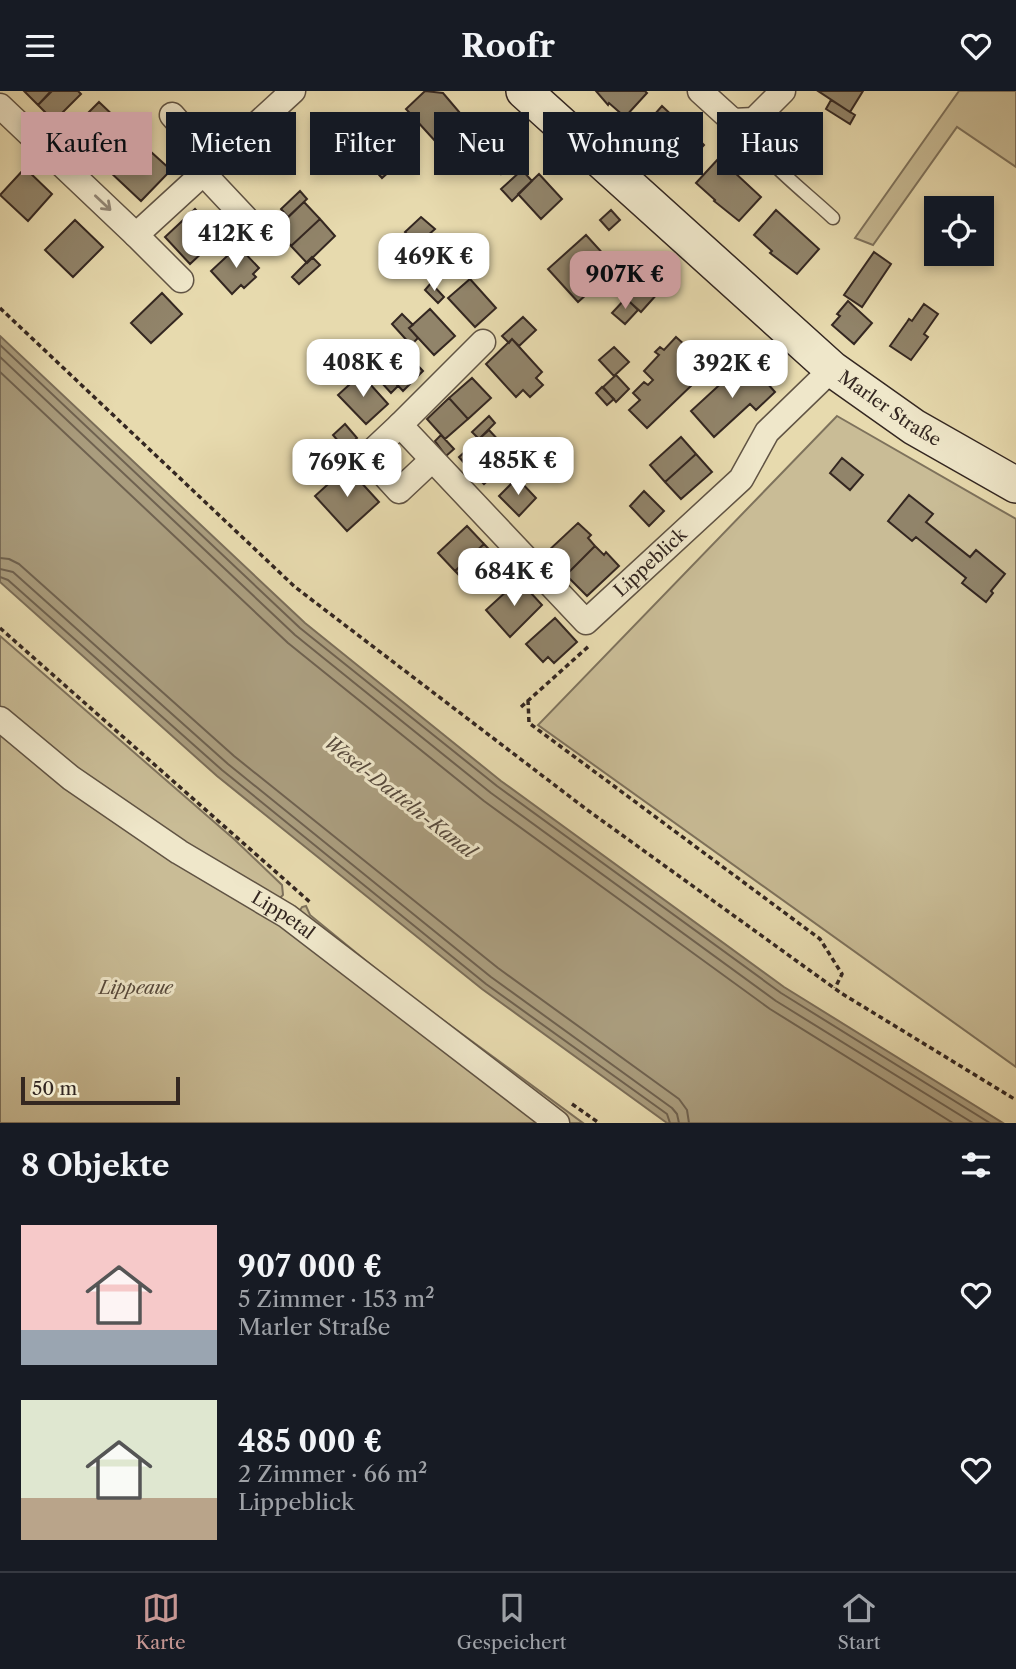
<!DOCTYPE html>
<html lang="de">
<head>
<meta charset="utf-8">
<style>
  body { margin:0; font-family:"Libre Caslon Text",serif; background:#20242c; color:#f1f3f6; height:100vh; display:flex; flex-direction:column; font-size:26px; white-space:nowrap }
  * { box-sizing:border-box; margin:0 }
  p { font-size:23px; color:#9ea1a6 }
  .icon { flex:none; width:38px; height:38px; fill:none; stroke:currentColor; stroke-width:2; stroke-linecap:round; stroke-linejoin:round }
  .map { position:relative; height:1032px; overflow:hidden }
  .details { display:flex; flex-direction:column; background:#171b24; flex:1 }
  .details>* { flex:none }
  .hud { position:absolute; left:21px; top:21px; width:975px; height:63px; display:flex; gap:14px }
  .controls { position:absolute; left:924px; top:105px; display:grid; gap:14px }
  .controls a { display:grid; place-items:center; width:70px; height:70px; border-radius:0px; background:#171b24; box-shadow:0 4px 10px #0003; font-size:35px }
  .scale { position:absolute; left:21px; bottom:18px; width:159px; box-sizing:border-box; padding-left:7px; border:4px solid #342721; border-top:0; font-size:19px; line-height:24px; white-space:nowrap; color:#342721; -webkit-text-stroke:5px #efe7ca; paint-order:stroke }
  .price { position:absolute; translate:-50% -60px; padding:0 16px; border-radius:14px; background:#fff; color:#222; font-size:23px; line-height:46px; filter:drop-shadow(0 2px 4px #0008) }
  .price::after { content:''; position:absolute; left:50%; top:42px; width:21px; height:16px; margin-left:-10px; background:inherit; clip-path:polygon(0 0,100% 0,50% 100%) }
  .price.current { background:#c59692; color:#111 }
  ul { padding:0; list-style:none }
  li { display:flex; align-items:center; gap:21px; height:175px; padding:0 21px }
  li span { display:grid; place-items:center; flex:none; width:196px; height:140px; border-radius:0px; color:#555 }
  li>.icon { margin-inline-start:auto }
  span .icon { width:84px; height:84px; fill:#fffc; stroke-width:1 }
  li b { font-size:30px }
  h2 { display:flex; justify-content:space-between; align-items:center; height:84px; padding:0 21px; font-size:30px }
  .pill { padding:0 24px; border-radius:0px; background:#171b24; box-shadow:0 4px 10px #0003; font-size:24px; line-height:63px }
  .pill.current { background:#c59692; color:#111 }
  header { display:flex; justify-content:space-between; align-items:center; height:91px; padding:0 21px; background:#171b24; font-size:32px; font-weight:700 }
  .menu { display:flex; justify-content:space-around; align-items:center; height:98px; border-top:2px solid #363941; background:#171b24; font-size:19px; color:#9ea1a6 }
  .menu a { display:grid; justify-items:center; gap:4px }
  .menu .current { color:#c59692 }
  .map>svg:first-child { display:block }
  .green { fill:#c9bc96; stroke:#7e725c; stroke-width:2 }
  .water { fill:#aa9d7e; stroke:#7b6e59; stroke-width:2 }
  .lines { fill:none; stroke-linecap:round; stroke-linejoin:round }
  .shore { stroke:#6f6250; stroke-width:2 }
  .building { fill:#91846a; stroke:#342721; stroke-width:2 }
  .lane-casing { stroke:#615444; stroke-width:15 }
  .street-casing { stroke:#615444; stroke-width:27 }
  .secondary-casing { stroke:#342721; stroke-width:38 }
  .path { stroke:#342721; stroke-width:3.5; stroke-dasharray:5 3.5; stroke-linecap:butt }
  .lane { stroke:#efe7ca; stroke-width:12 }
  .street { stroke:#efe7ca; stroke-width:24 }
  .secondary { stroke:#efe7ca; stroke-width:35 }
  .oneway { stroke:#928776 }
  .labels { text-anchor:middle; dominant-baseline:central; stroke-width:6; stroke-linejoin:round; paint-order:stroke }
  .street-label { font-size:18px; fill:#342721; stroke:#efe7ca }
  .park-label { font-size:18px; font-style:italic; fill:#594c3e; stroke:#efe7ca }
  .water-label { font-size:19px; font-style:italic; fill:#574a3d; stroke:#efe7ca }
</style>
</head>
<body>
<header><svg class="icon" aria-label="menu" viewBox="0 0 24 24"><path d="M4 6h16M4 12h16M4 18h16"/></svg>Roofr<svg class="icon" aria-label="heart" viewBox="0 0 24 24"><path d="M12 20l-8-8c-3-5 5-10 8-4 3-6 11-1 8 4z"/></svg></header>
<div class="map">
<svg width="1016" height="1032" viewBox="0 0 1016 1032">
  <rect width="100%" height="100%" fill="#e7daae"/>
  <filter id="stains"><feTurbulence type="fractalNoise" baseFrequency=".00286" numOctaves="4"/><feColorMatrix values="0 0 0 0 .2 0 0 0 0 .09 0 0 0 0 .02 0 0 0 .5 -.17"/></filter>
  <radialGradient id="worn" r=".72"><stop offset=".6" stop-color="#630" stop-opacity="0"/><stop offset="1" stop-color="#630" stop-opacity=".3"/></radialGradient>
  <!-- green -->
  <path class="green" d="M 959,0 L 1016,0 L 1016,76 L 957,36 L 873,154 L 855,147 Z
    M 837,325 L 1016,428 L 1016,976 L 538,634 Z
    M 0,545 L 235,749 L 282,794 L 283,804 L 278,809 L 143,729 L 0,619 Z
    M 0,636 L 235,799 L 541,1032 L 0,1032 Z
    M 306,815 L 310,824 L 398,896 L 583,1032 L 568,1032 L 297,824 L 302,816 Z"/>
  <!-- water -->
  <path class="water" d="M 0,245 L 305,532 L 501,690 L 784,896 L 1003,1032 L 667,1032 L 482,898 L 217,685 L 0,491 Z"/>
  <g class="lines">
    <!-- shore -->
    <path class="shore" d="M 0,254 L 300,537 L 497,695 L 781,902 L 990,1032
      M 0,266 L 295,544 L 491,702 L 776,910 L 973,1032
      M 0,281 L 288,552 L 484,710 L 770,918 L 953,1032
      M 0,467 L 9,468 L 19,473 L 234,665 L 498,877 L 679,1008 L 687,1019 L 689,1032
      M 0,478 L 13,481 L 228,673 L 491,886 L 672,1017 L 677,1023 L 679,1032
      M 0,486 L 8,489 L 222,679 L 486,893 L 667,1023 L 670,1032"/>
  </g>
  <!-- building -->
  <path class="building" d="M 24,0 L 51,0 L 38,14 Z
    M 52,0 L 78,0 L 81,3 L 54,30 L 38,14 Z
    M 425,0 L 443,2 L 460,22 L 443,39 L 446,42 L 436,51 L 406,18 Z
    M 596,0 L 645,0 L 647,2 L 625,26 L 609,12 L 608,14 Z
    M 818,0 L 863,0 L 850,21 Z
    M 831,9 L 855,24 L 850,33 L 826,18 Z
    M 99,11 L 119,30 L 88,62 L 68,42 Z
    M 662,15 L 679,31 L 681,30 L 704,54 L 682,78 L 640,40 Z
    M 490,29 L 506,47 L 485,66 L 469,49 Z
    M 459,44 L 467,53 L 446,72 L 438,64 Z
    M 375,47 L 399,72 L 382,87 L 359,62 Z
    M 506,47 L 523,63 L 501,83 L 485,66 Z
    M 135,54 L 147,65 L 151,61 L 171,79 L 141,110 L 109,80 Z
    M 719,67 L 761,106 L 739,130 L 714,110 L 715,109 L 696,92 Z
    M 25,77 L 52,103 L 28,130 L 0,104 Z
    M 522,79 L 532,90 L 512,110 L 501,98 Z
    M 539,83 L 562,108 L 541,128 L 518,103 Z
    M 300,100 L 307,108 L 288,126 L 281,118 Z
    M 304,111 L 320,128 L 291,155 L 276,138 Z
    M 195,118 L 220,145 L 190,173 L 165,146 Z
    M 611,119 L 620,129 L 609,139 L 600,129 Z
    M 776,119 L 819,158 L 797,183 L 770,162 L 772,160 L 754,144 Z
    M 421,126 L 435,138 L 417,154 L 405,141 Z
    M 320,128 L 335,145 L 307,172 L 291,155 Z
    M 75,129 L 103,156 L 73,186 L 45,159 Z
    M 586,144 L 616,177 L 578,211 L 548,178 Z
    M 238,155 L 259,177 L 253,183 L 256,186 L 244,197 L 241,194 L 232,203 L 211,180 Z
    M 874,161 L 891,173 L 862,216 L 844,204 Z
    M 312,166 L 320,174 L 299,193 L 292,186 Z
    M 641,186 L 658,202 L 641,221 L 623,205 L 628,201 L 624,198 L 632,189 L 635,192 Z
    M 470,188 L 496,217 L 475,236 L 448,207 Z
    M 431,192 L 444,206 L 438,212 L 425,199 Z
    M 162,202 L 182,223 L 151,252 L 131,232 Z
    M 626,207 L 638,219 L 625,233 L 612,222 Z
    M 848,210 L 872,232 L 854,253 L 832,234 L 840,225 L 837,223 Z
    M 924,213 L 938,223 L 924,243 L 928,246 L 911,269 L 890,255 L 907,231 L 909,228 L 912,230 Z
    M 430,218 L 455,245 L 434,264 L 409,237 Z
    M 402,223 L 413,234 L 409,237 L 418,247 L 411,254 L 392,233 Z
    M 523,226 L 536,239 L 519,255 L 512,248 L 509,252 L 502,245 Z
    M 676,246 L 696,264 L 680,281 L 692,294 L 647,337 L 629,319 L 640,309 L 633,302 L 644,291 L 648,294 L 653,289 L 644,280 L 659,264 L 655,261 L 660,256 L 664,259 Z
    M 512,248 L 542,281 L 536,287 L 543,294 L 530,306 L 523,299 L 516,306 L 486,273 Z
    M 614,256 L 629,271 L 614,285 L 599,269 Z
    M 402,258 L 423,280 L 403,300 L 379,274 L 389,265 L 392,268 Z
    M 379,274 L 398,295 L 391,302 L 372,281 Z
    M 751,274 L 775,301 L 756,319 L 750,313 L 714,346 L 691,320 L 727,287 L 731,292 Z
    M 361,283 L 388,313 L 366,333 L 338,304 Z
    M 616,284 L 629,298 L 616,311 L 603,296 Z
    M 472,287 L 491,307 L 468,328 L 449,307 Z
    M 602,296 L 614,308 L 607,314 L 596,302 Z
    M 449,307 L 468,328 L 445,348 L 427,328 Z
    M 489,325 L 495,332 L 479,348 L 472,341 Z
    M 345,333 L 357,347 L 345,358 L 333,344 Z
    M 489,339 L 501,352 L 471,380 L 459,366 Z
    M 441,344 L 454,358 L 446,365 L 435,350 Z
    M 681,346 L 696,363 L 665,391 L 650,374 Z
    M 501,352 L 513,366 L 484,393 L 471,380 Z
    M 521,358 L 527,365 L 509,382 L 503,375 Z
    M 696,363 L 712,381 L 681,408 L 665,391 Z
    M 842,367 L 863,384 L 850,399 L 830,382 Z
    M 347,376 L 379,411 L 347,440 L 315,405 Z
    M 517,387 L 536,407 L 519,425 L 499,405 Z
    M 644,400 L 664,420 L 649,435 L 630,415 Z
    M 909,404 L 933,423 L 926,431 L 970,466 L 976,459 L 1005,483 L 991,500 L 993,502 L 986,511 L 962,492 L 966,487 L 916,446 L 912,450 L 888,430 Z
    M 578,432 L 591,444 L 588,447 L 595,455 L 566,484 L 547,461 Z
    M 467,435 L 484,453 L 455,480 L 438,462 Z
    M 484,453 L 503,473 L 474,500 L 455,480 Z
    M 595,455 L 604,464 L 606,461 L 619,475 L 587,505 L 566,484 Z
    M 519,489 L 542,514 L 510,546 L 486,519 Z
    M 555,527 L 577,551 L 554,572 L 548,566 L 543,571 L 526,553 Z"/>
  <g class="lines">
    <!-- lane casing -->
    <g class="lane-casing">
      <path id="lane" d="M 740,29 C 761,69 801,97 833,127"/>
    </g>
    <!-- street casing -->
    <g class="street-casing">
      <g id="street">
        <path d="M 700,0 L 733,30 L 754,29 L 783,0"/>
        <path d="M 0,15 L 136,144 L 293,0"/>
        <path d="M 172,24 L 215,73"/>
        <path d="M 204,83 L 251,133"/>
        <path d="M 136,144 L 181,189"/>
        <path id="s1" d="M 483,251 L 400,334 L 586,531 L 741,388 L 767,341 L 832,278"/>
        <path d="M 400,334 L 367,365 L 399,400 L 432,369"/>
        <path id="s2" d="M 0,628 L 71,687 L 179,761 L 287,825 L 557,1032"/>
      </g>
    </g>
    <!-- secondary casing -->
    <g class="secondary-casing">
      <g id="secondary">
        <path id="s3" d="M 524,0 L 832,278 L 914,336 L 1016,394"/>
      </g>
    </g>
    <!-- path -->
    <path class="path" d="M 0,217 L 295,496 L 586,718 L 841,902 L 1016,1009
      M 0,537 L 311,812
      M 528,609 L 529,632 L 820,848 L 842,883 L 835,897
      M 521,616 L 590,554
      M 572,1013 L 599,1032"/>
    <!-- lane -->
    <use href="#lane" class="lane"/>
    <!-- street -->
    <use href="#street" class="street"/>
    <!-- secondary -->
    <use href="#secondary" class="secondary"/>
  </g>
  <!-- one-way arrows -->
  <defs><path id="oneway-shaft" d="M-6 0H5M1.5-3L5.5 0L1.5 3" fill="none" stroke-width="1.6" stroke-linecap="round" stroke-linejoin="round" transform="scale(1.75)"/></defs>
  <use class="oneway" href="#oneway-shaft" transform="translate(103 112) rotate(43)"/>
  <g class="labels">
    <!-- street labels -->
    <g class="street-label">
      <text stroke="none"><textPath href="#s3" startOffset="485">Marler Straße</textPath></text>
      <text stroke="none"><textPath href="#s1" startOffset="476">Lippeblick</textPath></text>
      <text stroke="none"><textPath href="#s2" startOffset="345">Lippetal</textPath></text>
    </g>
    <!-- park labels -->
    <g class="park-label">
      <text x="136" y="897">Lippeaue</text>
    </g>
    <!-- water labels -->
    <g class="water-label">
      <text transform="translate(400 706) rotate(38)">Wesel-Datteln-Kanal</text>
    </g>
  </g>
  <rect width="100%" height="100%" filter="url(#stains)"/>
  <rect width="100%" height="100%" fill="url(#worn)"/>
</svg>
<div class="controls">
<a><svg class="icon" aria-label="locate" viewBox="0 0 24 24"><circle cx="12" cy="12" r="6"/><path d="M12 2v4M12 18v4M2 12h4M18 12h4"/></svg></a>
</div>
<div class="scale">50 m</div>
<b class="price" style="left:236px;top:179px">412K €</b>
<b class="price" style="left:434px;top:202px">469K €</b>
<b class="price current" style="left:625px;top:220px">907K €</b>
<b class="price" style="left:363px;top:308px">408K €</b>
<b class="price" style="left:732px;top:309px">392K €</b>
<b class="price" style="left:518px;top:406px">485K €</b>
<b class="price" style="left:347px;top:408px">769K €</b>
<b class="price" style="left:514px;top:517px">684K €</b>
<div class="hud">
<a class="pill current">Kaufen</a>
<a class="pill">Mieten</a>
<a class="pill">Filter</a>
<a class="pill">Neu</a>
<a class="pill">Wohnung</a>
<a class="pill">Haus</a>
</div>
</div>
<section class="details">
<h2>8 Objekte<svg class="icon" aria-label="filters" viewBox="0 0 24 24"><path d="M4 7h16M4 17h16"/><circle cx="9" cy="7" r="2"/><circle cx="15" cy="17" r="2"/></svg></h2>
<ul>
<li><span style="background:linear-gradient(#f6c9c9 75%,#9aa5b1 0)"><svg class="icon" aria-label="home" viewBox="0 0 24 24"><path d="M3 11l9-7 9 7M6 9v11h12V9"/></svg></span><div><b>907 000 €</b><p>5 Zimmer · 153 m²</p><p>Marler Straße</p></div><svg class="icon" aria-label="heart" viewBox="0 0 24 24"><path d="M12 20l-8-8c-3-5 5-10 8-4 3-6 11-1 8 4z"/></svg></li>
<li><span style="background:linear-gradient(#dfe7d0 70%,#b9a48a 0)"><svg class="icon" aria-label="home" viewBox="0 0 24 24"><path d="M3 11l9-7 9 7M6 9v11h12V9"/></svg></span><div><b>485 000 €</b><p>2 Zimmer · 66 m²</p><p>Lippeblick</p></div><svg class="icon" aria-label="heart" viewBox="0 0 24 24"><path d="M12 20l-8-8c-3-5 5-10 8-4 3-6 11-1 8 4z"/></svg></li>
</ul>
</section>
<nav class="menu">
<a class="current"><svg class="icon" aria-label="map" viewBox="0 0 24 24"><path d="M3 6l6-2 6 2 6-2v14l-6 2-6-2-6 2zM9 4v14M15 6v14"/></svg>Karte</a>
<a><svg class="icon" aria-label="saved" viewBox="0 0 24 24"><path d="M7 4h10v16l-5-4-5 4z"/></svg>Gespeichert</a>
<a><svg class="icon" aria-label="home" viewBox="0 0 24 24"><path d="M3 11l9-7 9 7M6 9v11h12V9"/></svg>Start</a>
</nav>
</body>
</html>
